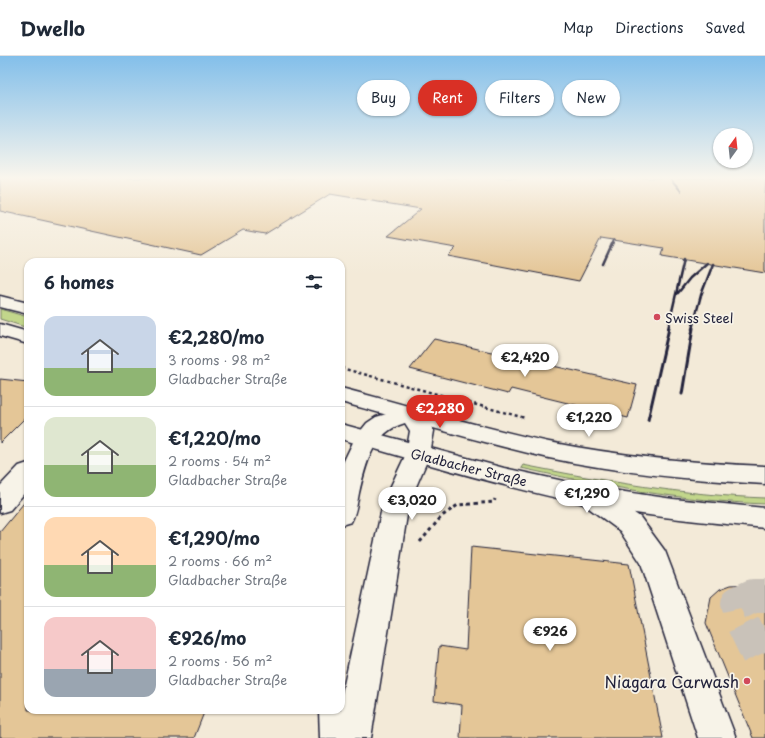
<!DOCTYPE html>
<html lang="en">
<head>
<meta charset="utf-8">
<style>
  body { margin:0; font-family:"Playpen Sans",sans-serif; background:#f6f6f7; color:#1f2937; height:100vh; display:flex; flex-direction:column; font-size:15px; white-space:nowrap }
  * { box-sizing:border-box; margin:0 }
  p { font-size:13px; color:#747a83 }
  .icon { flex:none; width:22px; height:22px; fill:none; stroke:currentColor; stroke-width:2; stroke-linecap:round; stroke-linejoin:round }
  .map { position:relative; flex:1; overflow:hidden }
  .panel { position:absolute; left:24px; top:202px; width:321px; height:456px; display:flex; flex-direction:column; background:#fff; border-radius:12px; box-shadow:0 1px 3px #0004 }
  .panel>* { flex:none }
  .banner { position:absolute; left:357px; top:24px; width:348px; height:36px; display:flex; gap:8px }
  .needle { width:26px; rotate:15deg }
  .controls { position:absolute; left:713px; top:72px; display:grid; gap:8px }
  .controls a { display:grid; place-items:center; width:40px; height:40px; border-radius:50%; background:#fff; box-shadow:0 1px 3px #0004; font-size:20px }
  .price { position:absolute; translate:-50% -34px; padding:0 9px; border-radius:14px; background:#fff; color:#222; font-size:13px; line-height:26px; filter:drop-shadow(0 1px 2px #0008) }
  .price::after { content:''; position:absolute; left:50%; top:24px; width:12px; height:9px; margin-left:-6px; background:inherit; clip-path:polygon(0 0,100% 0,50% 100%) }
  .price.selected { background:#d93025; color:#fff }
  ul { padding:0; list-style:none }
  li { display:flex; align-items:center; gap:12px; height:100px; padding:0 20px }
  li+li { border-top:1px solid #e0e1e3 }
  li span { display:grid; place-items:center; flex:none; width:112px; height:80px; border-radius:12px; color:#555 }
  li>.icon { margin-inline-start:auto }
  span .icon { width:48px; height:48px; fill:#fffc; stroke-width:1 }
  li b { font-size:17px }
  h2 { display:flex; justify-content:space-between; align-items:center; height:48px; padding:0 20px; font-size:17px }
  .tag { padding:0 14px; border-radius:18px; background:#fff; box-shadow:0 1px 3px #0004; font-size:14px; line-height:36px }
  .tag.selected { background:#d93025; color:#fff }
  header { display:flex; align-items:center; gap:24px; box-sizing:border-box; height:56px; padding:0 20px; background:#fff; border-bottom:1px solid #e0e1e3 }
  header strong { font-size:19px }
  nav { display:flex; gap:22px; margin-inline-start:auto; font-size:14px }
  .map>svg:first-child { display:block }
  .green { fill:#c2d68b; stroke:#727c63 }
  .building { fill:#e4c697; stroke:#22223b }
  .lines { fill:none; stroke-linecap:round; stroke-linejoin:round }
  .minor-tunnel { stroke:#c9c2b9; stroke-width:34; stroke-dasharray:34 17; stroke-linecap:butt }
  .minor-casing { stroke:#22223b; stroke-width:3 }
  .major-casing { stroke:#22223b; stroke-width:3 }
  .path-far1 { stroke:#22223b; stroke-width:2.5; stroke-dasharray:3 3; stroke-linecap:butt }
  .path { stroke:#22223b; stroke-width:3; stroke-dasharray:3.5 3.5; stroke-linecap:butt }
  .minor { fill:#f7f3e8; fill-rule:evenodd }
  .major { fill:#f7f3e8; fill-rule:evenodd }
  .rail-far2 { stroke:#22223b; stroke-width:2 }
  .rail-far1 { stroke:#22223b; stroke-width:2.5 }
  .rail { stroke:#22223b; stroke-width:3 }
  .poi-dot { fill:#d1495b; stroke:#f7f3e8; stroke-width:1.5 }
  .labels { text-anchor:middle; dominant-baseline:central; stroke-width:3.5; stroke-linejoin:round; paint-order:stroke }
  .poi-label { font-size:13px; fill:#22223b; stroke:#f7f3e8; text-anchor:start }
  .street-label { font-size:13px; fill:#22223b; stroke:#f7f3e8 }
  .near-poi-label { font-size:16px; fill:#22223b; stroke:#f7f3e8; text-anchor:end }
</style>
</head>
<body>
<header>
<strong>Dwello</strong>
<nav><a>Map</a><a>Directions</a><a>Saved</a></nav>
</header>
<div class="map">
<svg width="765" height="682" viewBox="0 0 765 682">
  <rect width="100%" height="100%" fill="#f3ead8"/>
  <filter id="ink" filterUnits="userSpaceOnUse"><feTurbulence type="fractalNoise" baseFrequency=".025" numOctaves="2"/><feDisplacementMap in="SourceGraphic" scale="8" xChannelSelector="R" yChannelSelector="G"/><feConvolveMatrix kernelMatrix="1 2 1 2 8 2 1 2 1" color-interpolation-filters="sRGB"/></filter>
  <g filter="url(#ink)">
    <!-- green -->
    <path class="green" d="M 0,253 L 28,261 L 28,272 L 0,263 Z
      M 523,409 C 603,425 683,439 765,442 L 765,448 C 683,445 602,430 521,412 Z"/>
    <!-- building -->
    <path class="building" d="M 0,122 L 765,122 L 765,217 L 662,200 L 664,192 L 601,182 L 579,225 L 448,200 L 456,192 L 388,180 L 421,153 L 330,138 L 265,178 L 243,174 L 201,199 L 0,155 Z
      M 434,283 L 637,329 L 628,362 L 511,333 L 508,338 L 410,313 Z
      M 0,323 L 28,326 L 28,359 L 0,387 Z
      M 28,442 L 28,654 L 205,654 L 194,682 L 0,682 L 0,476 Z
      M 471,491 L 629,508 L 663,682 L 460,682 L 462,649 L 434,645 L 439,590 L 466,594 Z
      M 751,528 L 765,529 L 765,682 L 753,682 L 706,567 L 711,541 L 720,533 L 731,529 Z"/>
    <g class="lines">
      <!-- minor-tunnel -->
      <path class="minor-tunnel" d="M 765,540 L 753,540 L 738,547 L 742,565 L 765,613"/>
      <!-- minor casing -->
      <g class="minor-casing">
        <path id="minor" d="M 411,351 L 419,353 L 434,375 L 430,398 L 409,447 L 371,682 L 320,682 L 319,654 L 341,654 L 341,638 L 342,638 L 383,447 L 406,398 L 410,375 L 405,367 C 373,376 366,407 359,437 C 357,447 356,457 351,466 L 341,469 L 341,411 L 355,382 L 367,367 L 376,361 Z
          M 28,407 L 28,433 L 10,454 L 0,457 L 0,430 L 19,410 Z
          M 591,431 L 600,433 L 640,461 L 665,495 L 736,682 L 698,682 L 641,507 L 620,475 L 582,447 L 578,440 L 582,433 Z"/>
      </g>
      <!-- major casing -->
      <g class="major-casing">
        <path id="major" d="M 0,240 L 28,247 L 28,258 L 0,251 Z
          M 0,268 L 28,276 L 28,288 L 0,280 Z
          M 341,332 C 410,350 479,371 549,386 C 620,400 692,407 765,410 L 765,428 C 692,424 620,417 549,402 C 479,386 410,365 341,346 Z
          M 341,368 L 504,412 L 591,431 L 673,443 L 765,452 L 765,472 C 707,466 648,461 590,449 C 506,432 424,407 341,383 Z"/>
      </g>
      <!-- path-far1 -->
      <path class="path-far1" d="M 341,312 L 525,362"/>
      <!-- path -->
      <path class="path" d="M 420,486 L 442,460 L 458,449 L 494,446 L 495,443"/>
      <!-- minor -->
      <use href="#minor" class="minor"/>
      <!-- major -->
      <use href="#major" class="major"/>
      <!-- rail-far2 -->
      <path class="rail-far2" d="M 670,122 L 681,135
        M 612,189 L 614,184"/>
      <!-- rail-far1 -->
      <path class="rail-far1" d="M 603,208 L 612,188
        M 678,237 L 690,222 L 707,207
        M 668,273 L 684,203
        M 692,273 L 701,239 L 713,208"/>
      <!-- rail -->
      <path class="rail" d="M 682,338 L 693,272
        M 648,364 L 669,272"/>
    </g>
  </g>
  <!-- sky -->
  <linearGradient id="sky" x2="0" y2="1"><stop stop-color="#83bfea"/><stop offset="0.56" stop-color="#faf6ed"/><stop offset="1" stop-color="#faf6ed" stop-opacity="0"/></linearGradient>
  <rect width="765" height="218" fill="url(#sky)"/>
  <!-- markers -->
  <g class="poi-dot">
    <circle cx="657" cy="261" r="4"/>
    <circle cx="747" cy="625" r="4"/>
  </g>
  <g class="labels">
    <!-- poi labels -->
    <g class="poi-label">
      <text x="665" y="261">Swiss Steel</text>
    </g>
    <!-- street labels -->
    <g class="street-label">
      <text transform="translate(469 411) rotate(14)">Gladbacher Straße</text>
    </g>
    <!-- near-poi labels -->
    <g class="near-poi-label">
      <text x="739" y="625">Niagara Carwash</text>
    </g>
  </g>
</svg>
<div class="controls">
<a><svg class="needle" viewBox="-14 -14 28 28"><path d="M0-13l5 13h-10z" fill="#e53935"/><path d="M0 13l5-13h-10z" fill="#747a83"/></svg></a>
</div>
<b class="price" style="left:525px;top:322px">€2,420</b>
<b class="price selected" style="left:440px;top:373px">€2,280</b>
<b class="price" style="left:589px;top:382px">€1,220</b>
<b class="price" style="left:587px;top:458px">€1,290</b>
<b class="price" style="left:412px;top:465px">€3,020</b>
<b class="price" style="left:550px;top:596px">€926</b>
<div class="banner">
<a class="tag">Buy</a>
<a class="tag selected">Rent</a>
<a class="tag">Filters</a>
<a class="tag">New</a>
</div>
<section class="panel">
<h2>6 homes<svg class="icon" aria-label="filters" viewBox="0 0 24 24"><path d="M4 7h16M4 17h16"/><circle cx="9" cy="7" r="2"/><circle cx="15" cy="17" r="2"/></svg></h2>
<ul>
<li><span style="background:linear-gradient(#c9d6e8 65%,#8fb573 0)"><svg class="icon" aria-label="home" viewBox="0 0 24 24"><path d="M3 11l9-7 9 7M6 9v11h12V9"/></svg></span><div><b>€2,280/mo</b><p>3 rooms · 98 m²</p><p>Gladbacher Straße</p></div></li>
<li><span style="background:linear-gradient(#dfe7d0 60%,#8fb573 0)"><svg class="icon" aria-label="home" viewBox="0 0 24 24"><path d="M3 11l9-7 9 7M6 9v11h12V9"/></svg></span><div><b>€1,220/mo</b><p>2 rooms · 54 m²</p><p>Gladbacher Straße</p></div></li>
<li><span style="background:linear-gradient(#ffd9b3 60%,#8fb573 0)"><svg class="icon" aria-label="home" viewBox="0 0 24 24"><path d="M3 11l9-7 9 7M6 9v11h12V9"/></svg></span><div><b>€1,290/mo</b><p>2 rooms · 66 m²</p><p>Gladbacher Straße</p></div></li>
<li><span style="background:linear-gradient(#f6c9c9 65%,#9aa5b1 0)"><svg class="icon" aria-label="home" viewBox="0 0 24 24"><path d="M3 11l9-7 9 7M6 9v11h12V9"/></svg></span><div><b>€926/mo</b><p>2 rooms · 56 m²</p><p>Gladbacher Straße</p></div></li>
</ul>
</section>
</div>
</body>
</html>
